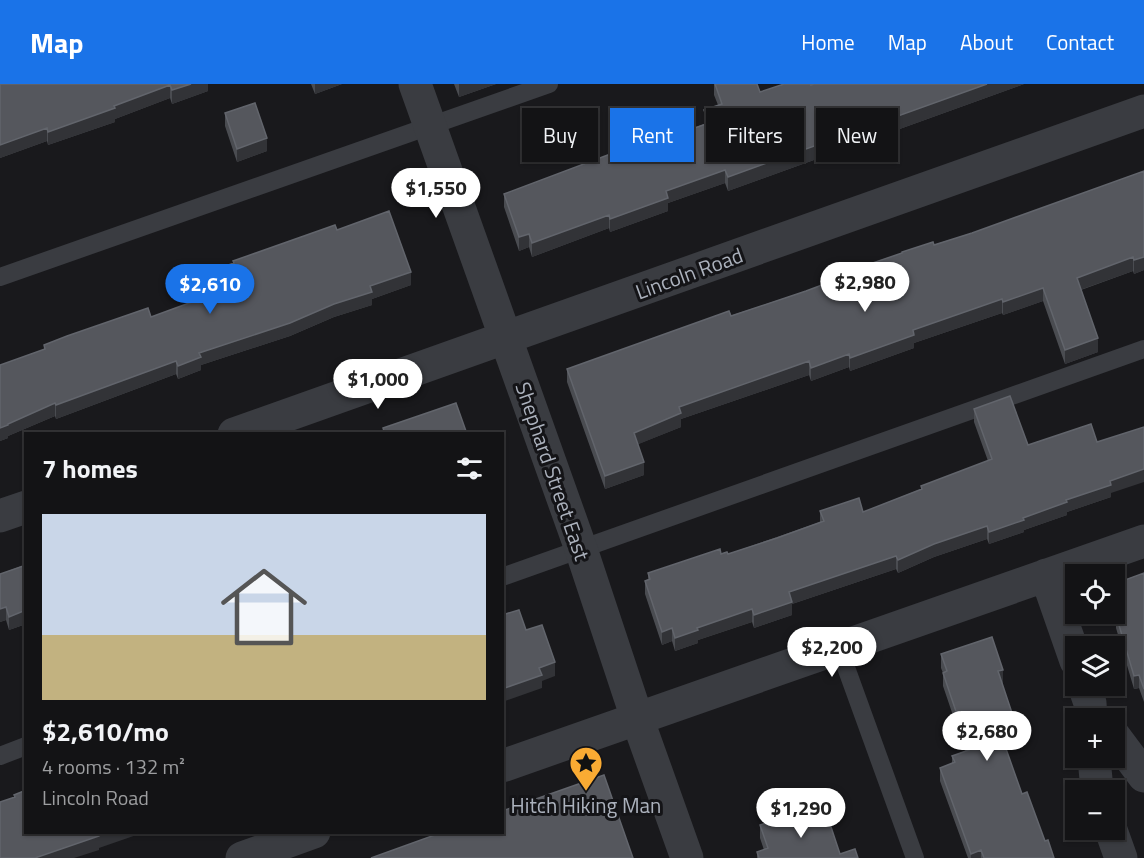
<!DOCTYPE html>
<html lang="en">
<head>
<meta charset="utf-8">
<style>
  body { margin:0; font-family:"Titillium Web",sans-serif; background:#1c1c1e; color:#f1f3f6; height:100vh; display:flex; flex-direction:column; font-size:22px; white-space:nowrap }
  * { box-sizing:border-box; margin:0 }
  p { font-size:20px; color:#9d9ea0 }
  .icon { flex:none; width:33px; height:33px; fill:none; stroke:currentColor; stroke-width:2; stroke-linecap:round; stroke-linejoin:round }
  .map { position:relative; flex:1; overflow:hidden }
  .side { position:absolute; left:24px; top:348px; width:480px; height:402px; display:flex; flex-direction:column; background:#131315; border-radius:0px; box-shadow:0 2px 4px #0004,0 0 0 2px #323234 }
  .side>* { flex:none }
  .banner { position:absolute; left:522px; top:24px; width:531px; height:54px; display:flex; gap:12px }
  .fabs { position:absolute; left:1065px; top:480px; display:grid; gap:12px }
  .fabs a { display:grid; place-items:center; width:60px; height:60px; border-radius:0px; background:#131315; box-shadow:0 2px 4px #0004,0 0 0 2px #323234; font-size:30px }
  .price { position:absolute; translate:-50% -51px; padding:0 14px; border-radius:21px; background:#fff; color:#222; font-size:20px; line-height:39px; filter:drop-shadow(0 2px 3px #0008) }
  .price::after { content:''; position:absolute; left:50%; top:36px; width:18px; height:14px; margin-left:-9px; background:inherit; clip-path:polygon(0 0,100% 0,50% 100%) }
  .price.selected { background:#1a73e8; color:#fff }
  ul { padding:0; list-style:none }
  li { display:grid; align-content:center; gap:12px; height:318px; padding:0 18px }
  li+li { border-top:2px solid #323234 }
  li span { display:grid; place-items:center; height:186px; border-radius:0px; color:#555 }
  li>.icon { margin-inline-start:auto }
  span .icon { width:108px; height:108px; fill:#fffc; stroke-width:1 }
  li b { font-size:26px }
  h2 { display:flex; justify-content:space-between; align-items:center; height:72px; padding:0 18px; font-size:26px }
  .tag { padding:0 21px; border-radius:0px; background:#131315; box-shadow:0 2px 4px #0004,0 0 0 2px #323234; font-size:21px; line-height:54px }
  .tag.selected { background:#1a73e8; color:#fff }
  header { display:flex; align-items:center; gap:36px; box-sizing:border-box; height:84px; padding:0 30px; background:#1a73e8; color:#fff }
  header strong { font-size:28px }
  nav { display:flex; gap:33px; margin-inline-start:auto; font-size:21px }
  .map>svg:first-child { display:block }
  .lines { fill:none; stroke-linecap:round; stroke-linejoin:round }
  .service { stroke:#3a3c41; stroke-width:18 }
  .minor { stroke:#3a3c41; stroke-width:33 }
  .wall { fill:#4a4c51 }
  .shaded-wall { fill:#323337 }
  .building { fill:#55575d; stroke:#62656c; stroke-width:1.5 }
  .labels { text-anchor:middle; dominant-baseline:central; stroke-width:6; stroke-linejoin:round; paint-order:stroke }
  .street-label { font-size:21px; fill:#abb1bc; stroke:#141417 }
  .poi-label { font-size:21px; fill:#abb1bc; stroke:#141417 }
</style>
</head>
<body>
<header>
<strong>Map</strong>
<nav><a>Home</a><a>Map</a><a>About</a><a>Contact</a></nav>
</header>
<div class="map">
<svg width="1144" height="774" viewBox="0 0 1144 774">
  <rect width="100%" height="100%" fill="#19191c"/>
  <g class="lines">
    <!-- service -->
    <path class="service" d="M 0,193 L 549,0
      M 502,493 L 1144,265
      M 839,564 L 915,774
      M 0,672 L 26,662"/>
    <!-- minor -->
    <path class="minor" d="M 415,0 L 581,465 L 637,634 L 687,774
      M 234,350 L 1144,27
      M 0,432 L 26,423
      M 1046,491 L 1076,577
      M 1084,602 L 1090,619 L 1091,634
      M 1114,652 L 1144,692
      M 1094,674 L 1097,706
      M 502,682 L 1144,457
      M 1111,746 L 1121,774
      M 242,774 L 314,748"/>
  </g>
  <!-- wall -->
  <path class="wall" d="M 0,0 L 208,0 L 208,7 L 172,20 L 170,14 L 115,35 L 115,38 L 48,61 L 47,57 L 0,74 Z
    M 311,0 L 342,0 L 315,10 Z
    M 454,0 L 496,0 L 459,13 Z
    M 714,0 L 760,8 L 814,0 L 1024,0 L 728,107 L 725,99 L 668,119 L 668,127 L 610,148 L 609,144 L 532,173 L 529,163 L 519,167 L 504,123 L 504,110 L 623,72 L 672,55 L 672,52 L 704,40 L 704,26 L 718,21 L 714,11 Z
    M 225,29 L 267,67 L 237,78 L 225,42 Z
    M 1144,87 L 1144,186 L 1134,190 L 1133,187 L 1081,206 L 1098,268 L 1065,280 L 1043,217 L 1003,231 L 1002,229 L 914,259 L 914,264 L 850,287 L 849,283 L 811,297 L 809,291 L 681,335 L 681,343 L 638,360 L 644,391 L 605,405 L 567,298 L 567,285 L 806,207 L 861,187 L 861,183 L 972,149 Z
    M 337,146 L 411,201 L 372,215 L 372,221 L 334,233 L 290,252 L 201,281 L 201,286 L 178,295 L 176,290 L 56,335 L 55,332 L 8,352 L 8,354 L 0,357 L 0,281 L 44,266 L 44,261 L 151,233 L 195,217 L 192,207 L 192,194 L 233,179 L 233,177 Z
    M 974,325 L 1028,361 L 1111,409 L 1111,413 L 1067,428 L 1067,431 L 1024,446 L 1024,448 L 989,460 L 987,455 L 934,473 L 898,489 L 896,485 L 792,520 L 792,531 L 754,544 L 752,538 L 698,556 L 698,559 L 675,567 L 672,557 L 662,561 L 645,510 L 645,497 L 648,496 L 648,489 L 721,470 L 728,470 L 820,438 L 820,427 L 863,428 L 921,405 L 921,402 L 988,377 L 974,338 Z
    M 26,477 L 26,540 L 9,546 L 6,536 L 0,538 L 0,490 L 24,481 L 24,478 Z
    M 1144,489 L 1144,618 L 1139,604 L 1134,605 L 1116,544 L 1116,531 L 1119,530 L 1114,515 L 1114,500 Z
    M 941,570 L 1003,599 L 1002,599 L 1013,645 L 1001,649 L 1001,652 L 1022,710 L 1045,757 L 1054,774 L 968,774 L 940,697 L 940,684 L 952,679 L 952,672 L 965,667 L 943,602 L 943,589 L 941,584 Z
    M 760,741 L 817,741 L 840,770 L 858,774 L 757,774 L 757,768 L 764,766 L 760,754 Z"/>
  <!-- shaded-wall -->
  <path class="shaded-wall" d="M 191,0 L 208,0 L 208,7 L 172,20 L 172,6 Z
    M 315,0 L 342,0 L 315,10 Z
    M 459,0 L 496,0 L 459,13 Z
    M 987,0 L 1024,0 L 728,107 L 728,93 Z
    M 170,1 L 170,14 L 115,35 L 115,38 L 48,61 L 48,48 L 114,22 Z
    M 47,44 L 47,57 L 0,74 L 0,61 Z
    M 267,54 L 267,67 L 237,78 L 237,65 Z
    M 725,86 L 725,99 L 668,119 L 668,127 L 610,148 L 610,135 L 666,107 Z
    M 609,131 L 609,144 L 532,173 L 532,159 Z
    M 529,150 L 529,163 L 519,167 L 519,153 Z
    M 1133,173 L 1133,187 L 1077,207 L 1077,194 Z
    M 1144,173 L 1144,186 L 1134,190 L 1134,176 Z
    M 411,188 L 411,201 L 372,215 L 372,221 L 334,233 L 290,252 L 201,281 L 201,286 L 178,295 L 178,282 L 199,269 L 370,202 Z
    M 1043,204 L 1043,217 L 1003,231 L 1003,218 Z
    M 1002,215 L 1002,229 L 914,259 L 914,264 L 850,287 L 850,274 L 913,246 Z
    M 1098,254 L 1098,268 L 1065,280 L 1065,266 Z
    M 849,270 L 849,283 L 811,297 L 811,284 Z
    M 176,277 L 176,290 L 56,335 L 56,321 Z
    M 809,277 L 809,291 L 681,335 L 681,343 L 634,362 L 634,349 L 679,323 Z
    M 55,319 L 55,332 L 8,352 L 8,354 L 0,357 L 0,344 L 8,340 Z
    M 644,378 L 644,391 L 605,405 L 605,392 Z
    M 1144,385 L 1144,398 L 1111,409 L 1111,413 L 1067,428 L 1067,431 L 1024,446 L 1024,448 L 989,460 L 989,448 L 1110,397 Z
    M 987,442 L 987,455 L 934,473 L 898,489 L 898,476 L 934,460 Z
    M 896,472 L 896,485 L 792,520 L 792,531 L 754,544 L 754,531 L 789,508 Z
    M 6,523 L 6,536 L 0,538 L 0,525 Z
    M 752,525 L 752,538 L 698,556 L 698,559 L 675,567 L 675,554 L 697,544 Z
    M 26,526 L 26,540 L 9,546 L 9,533 Z
    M 672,544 L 672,557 L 662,561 L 662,548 Z
    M 555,578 L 555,592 L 542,597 L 542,604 L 502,618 L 502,605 L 539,584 Z
    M 1003,586 L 1003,599 L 998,601 L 998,587 Z
    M 1139,591 L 1139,604 L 1134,605 L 1134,592 Z
    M 1013,632 L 1013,645 L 1001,649 L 1001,658 L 999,659 L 998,637 Z
    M 105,748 L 145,748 L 99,764 L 99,766 L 74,774 L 36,774 Z
    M 981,766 L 981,774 L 971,774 L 971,770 Z"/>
  <!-- building -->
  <path class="building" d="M 0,0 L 191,0 L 172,6 L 170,1 L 114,22 L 115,24 L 48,48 L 47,44 L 0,61 Z
    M 715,0 L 757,0 L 760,8 L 784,0 L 811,0 L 811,1 L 814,0 L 987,0 L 728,93 L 725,86 L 666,107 L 668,114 L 610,135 L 609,131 L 532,159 L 529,150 L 519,153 L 504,110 L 621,66 L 623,72 L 673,54 L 672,52 L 709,39 L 704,26 L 722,20 Z
    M 255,19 L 267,54 L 237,65 L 225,29 Z
    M 1144,87 L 1144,173 L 1134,176 L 1133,173 L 1077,194 L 1098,254 L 1065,266 L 1043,204 L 1003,218 L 1002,215 L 913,246 L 914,251 L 850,274 L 849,270 L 811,284 L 809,277 L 679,323 L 681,329 L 634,349 L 644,378 L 605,392 L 567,285 L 729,227 L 731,232 L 806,207 L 862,186 L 861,183 L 902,169 L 902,168 L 933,158 L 934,161 L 972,149 Z
    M 389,127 L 411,188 L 370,202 L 372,208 L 334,220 L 290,239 L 199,269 L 201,273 L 178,282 L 176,277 L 56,321 L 55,319 L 8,340 L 8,341 L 0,344 L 0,281 L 45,265 L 44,261 L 67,252 L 148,224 L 151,233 L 200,215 L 192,194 L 234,179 L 233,177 L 335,141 L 337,146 Z
    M 1010,312 L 1028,361 L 1091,340 L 1097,358 L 1144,343 L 1144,385 L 1110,397 L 1111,401 L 1066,416 L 1067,418 L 1023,434 L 1024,436 L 989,448 L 987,442 L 934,460 L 898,476 L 896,472 L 789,508 L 792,518 L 754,531 L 752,525 L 697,544 L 698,546 L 675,554 L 672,544 L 662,548 L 645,497 L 650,495 L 648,489 L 720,465 L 721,470 L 727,468 L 728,470 L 777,454 L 824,437 L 820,427 L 859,414 L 863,428 L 922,405 L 921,402 L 992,375 L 974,325 Z
    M 456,319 L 467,350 L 377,350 L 384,347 L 383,344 Z
    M 26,481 L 26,526 L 9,533 L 6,523 L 0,525 L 0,490 Z
    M 1144,489 L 1144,605 L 1139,591 L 1134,592 L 1116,531 L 1123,529 L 1114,503 L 1114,500 Z
    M 519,526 L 526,546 L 542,541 L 555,578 L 539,584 L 542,591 L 502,605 L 502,531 Z
    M 992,553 L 1003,586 L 998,587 L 1013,632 L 998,637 L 1001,645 L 999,645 L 1022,710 L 1027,708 L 1045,757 L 1048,756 L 1054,774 L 984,774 L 981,766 L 971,770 L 940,684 L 955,678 L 952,672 L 969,666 L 943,589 L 947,587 L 941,570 Z
    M 604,691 L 633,774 L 371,774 L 443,748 L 502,748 L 502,727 Z
    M 26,706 L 26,748 L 105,748 L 99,751 L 99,752 L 35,774 L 0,774 L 0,718 L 15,713 L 14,711 Z
    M 811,724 L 817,741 L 829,737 L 840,770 L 855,765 L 858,774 L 759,774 L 757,768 L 768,764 L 760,741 Z"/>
  <!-- icons -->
  <defs>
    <g id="sight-pin" transform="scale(1.725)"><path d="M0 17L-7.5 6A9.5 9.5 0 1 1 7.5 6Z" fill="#faab33" stroke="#141417"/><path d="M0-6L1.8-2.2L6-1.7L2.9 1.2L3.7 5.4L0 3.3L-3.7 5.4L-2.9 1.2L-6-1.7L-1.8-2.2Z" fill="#111"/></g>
  </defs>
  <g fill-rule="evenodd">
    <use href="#sight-pin" x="586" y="679"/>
  </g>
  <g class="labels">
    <!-- street labels -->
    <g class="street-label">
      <text transform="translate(689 189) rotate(-20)">Lincoln Road</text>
      <text transform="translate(553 387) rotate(71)">Shephard Street East</text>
    </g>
    <!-- poi labels -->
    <g class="poi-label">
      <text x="586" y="721">Hitch Hiking Man</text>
    </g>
  </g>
</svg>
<div class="fabs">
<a><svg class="icon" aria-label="locate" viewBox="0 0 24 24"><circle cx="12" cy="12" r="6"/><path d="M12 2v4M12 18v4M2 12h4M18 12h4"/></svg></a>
<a><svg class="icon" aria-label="layers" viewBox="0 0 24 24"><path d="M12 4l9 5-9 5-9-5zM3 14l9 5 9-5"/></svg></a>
<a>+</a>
<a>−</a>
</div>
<b class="price" style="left:436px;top:135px">$1,550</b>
<b class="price" style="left:865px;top:229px">$2,980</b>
<b class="price selected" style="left:210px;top:231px">$2,610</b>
<b class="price" style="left:378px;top:326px">$1,000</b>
<b class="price" style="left:832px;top:594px">$2,200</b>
<b class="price" style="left:987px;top:678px">$2,680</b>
<b class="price" style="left:801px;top:755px">$1,290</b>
<div class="banner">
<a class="tag">Buy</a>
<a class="tag selected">Rent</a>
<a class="tag">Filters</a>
<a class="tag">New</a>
</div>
<section class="side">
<h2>7 homes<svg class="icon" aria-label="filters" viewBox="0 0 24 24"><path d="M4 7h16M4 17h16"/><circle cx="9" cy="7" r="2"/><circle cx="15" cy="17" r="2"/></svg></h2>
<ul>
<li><span style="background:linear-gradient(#c9d6e8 65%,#c2b280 0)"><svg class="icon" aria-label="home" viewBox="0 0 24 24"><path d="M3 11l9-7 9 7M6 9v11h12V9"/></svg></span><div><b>$2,610/mo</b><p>4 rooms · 132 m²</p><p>Lincoln Road</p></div></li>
</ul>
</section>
</div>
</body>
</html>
